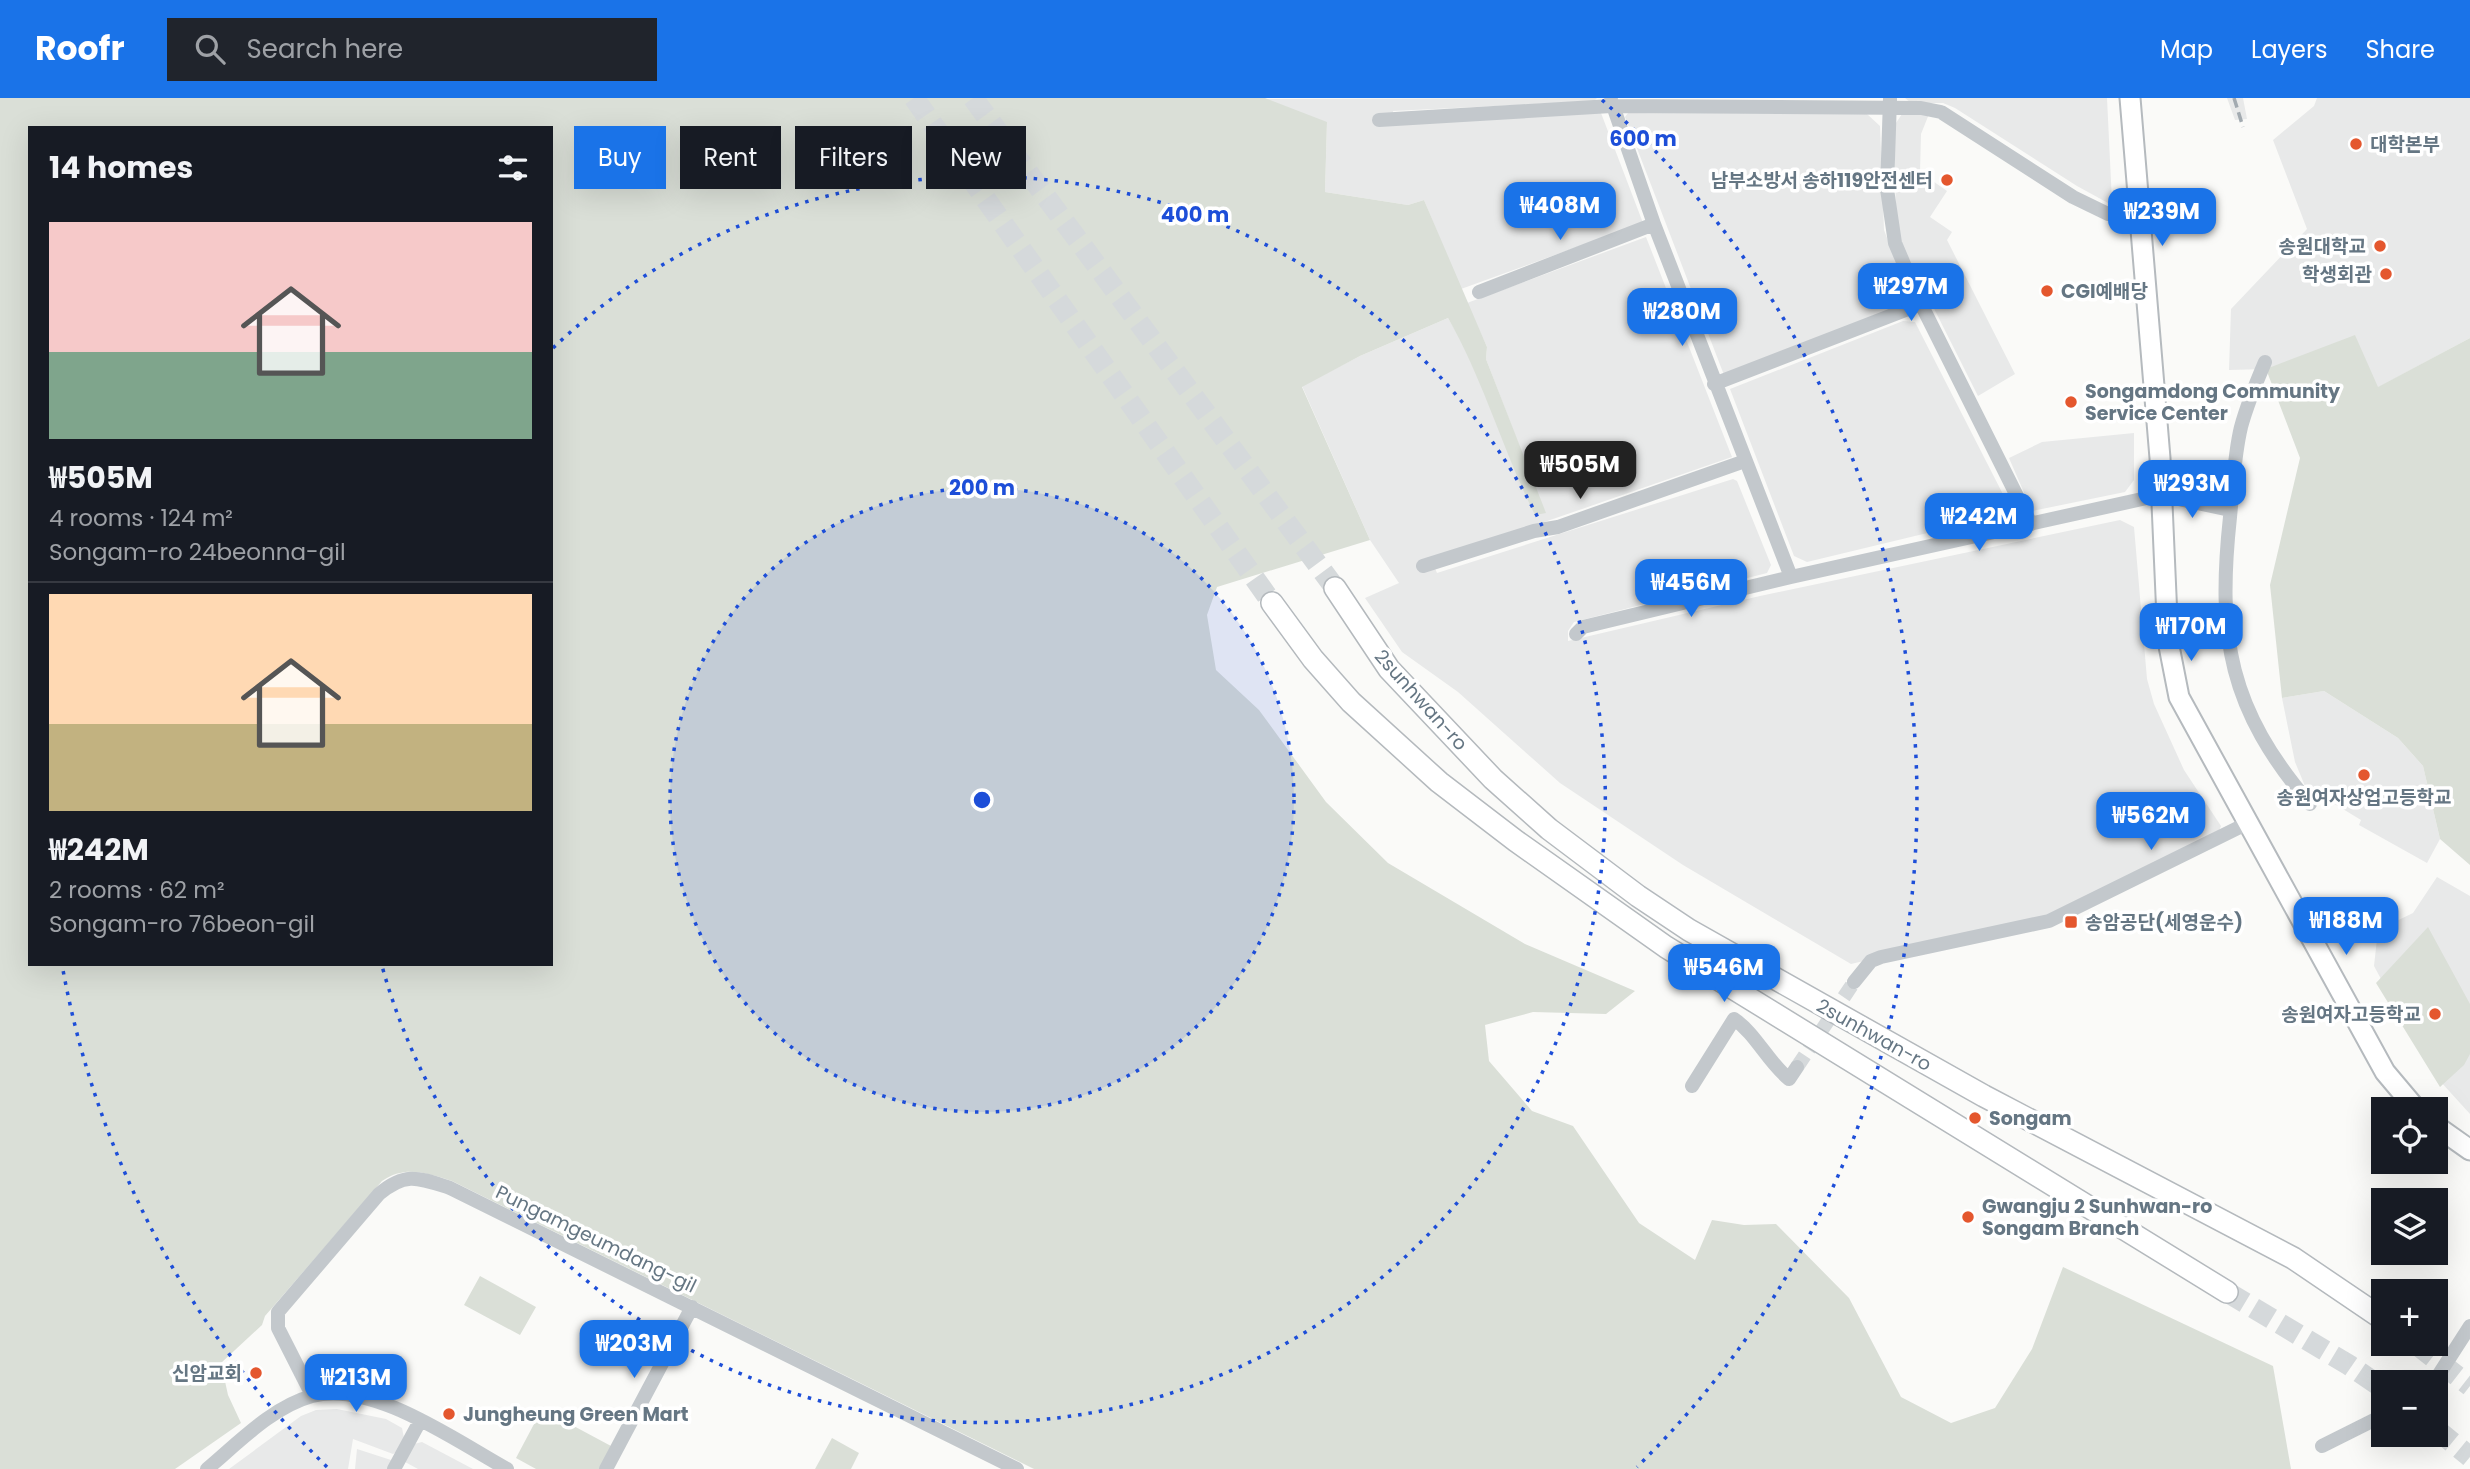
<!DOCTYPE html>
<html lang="en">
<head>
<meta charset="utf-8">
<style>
  body { margin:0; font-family:Poppins,"Noto Sans KR",sans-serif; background:#20242c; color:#f1f3f6; height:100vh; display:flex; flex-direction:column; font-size:26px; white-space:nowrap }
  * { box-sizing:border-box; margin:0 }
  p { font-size:23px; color:#9ea1a6 }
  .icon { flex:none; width:38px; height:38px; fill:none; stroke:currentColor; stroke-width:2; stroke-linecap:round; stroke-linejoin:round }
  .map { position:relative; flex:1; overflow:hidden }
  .sheet { position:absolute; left:28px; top:28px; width:525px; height:840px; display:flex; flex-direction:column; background:#171b24; border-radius:0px; box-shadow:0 7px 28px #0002 }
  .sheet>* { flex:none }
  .guide { position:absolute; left:574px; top:28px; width:665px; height:63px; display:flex; gap:14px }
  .controls { position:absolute; left:2371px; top:999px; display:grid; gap:14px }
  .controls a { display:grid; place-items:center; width:77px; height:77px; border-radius:0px; background:#171b24; box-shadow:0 7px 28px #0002; font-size:35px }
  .price { position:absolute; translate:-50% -60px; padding:0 16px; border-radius:14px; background:#1a73e8; color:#fff; font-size:23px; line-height:46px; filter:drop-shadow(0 2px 4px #0008) }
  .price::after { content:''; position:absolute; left:50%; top:42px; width:21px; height:16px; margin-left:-10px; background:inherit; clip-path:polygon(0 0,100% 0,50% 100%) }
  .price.current { background:#222; color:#fff }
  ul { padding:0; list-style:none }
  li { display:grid; align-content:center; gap:14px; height:371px; padding:0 21px }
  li+li { border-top:2px solid #363941 }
  li span { display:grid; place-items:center; height:217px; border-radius:0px; color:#555 }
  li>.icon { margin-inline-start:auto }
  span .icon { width:126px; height:126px; fill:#fffc; stroke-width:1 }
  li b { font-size:30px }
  h2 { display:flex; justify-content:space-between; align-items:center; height:84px; padding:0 21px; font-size:30px }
  .chip { padding:0 24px; border-radius:0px; background:#171b24; box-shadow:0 7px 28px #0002; font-size:24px; line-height:63px }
  .chip.current { background:#1a73e8; color:#fff }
  header { display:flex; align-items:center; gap:42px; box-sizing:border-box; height:98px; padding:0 35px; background:#1a73e8; color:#fff }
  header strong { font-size:33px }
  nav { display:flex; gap:38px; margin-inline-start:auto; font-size:24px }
  .search { width:490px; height:63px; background:#20242c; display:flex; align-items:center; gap:18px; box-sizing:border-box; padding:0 24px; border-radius:0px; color:#9ea1a6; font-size:26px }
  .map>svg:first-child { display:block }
  .built { fill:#e8e9e9 }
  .green { fill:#dadfd7; fill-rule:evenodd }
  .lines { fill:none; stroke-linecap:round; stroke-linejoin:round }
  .minor-tunnel { stroke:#d5d9db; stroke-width:14; stroke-dasharray:14 7; stroke-linecap:butt }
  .highway-tunnel { stroke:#d5d9db; stroke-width:21; stroke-dasharray:21 10; stroke-linecap:butt }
  .major-casing { stroke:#b5babe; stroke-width:23 }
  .highway-casing { stroke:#b4b9bd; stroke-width:24 }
  .minor { stroke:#c3c8cc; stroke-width:14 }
  .major { stroke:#fff; stroke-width:19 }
  .highway { stroke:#fff; stroke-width:21 }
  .rail { stroke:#a2aab0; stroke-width:3.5; stroke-dasharray:10 5; stroke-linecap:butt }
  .ring { fill:none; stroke:#1d4ed8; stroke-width:3.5; stroke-dasharray:3.5 7 }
  .poi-dot { fill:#e4572e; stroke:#fff; stroke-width:2.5 }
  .labels { text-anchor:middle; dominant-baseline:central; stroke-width:7; stroke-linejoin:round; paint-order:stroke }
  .poi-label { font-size:19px; font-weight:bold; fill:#657683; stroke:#fff; text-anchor:start }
  .street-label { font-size:19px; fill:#657683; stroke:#fff }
  .centre { fill:#1d4ed8; stroke:#fff; stroke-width:3.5 }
  .ring-label { font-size:21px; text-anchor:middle; font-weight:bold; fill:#1d4ed8; stroke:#fff; stroke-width:7; stroke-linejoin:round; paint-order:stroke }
</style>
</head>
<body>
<header>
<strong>Roofr</strong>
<div class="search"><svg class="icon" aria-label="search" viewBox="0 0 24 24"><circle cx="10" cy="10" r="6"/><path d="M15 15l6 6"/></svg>Search here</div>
<nav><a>Map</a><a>Layers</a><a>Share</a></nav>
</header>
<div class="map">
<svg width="2470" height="1371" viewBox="0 0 2470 1371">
  <rect width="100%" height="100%" fill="#fafaf8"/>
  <!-- built -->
  <path class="built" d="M 1597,0 L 1594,3 L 1393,13 L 1394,24 L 1601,15 L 1643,125 L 1461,191 L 1424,102 L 1408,107 L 1325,94 L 1327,25 L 1265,1 Z
    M 1905,0 L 2107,0 L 2112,104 L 2108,105 L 2077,88 L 1955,10 L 1943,5 L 1911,5 Z
    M 2227,0 L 2243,0 L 2247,21 L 2235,22 Z
    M 2317,0 L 2470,0 L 2470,240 L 2377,290 L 2266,271 L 2229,272 L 2231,211 L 2307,131 L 2273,42 L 2314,8 Z
    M 1904,13 L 1929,16 L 1921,36 L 1920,74 L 1947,93 L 1930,119 L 1952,134 L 1947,142 L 2015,276 L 1978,298 L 1902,147 L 1896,120 L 1894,28 Z
    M 1628,15 L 1867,16 L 1880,28 L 1884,132 L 1909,197 L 1897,209 L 1724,277 L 1625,19 Z
    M 1646,139 L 1732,359 L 1432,463 L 1437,475 L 1733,381 L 1737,383 L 1771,467 L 1767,475 L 1574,524 L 1568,533 L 1568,543 L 1760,498 L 2120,422 L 2134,429 L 2147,581 L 2154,606 L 2184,672 L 2221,728 L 2219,733 L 2045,820 L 1851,866 L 1683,767 L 1560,685 L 1458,594 L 1402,554 L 1365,500 L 1399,485 L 1370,442 L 1302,288 L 1360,258 L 1448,220 L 1472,261 L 1522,390 L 1545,415 L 1486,261 L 1487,249 L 1467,205 Z
    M 1903,223 L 1915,224 L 2011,412 L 2002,417 L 1807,464 L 1794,458 L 1730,291 Z
    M 2134,335 L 2134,382 L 2125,394 L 2032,413 L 2009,360 L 2042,344 Z
    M 2324,593 L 2398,640 L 2423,668 L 2440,741 L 2427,765 L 2359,727 L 2361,722 L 2305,688 L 2295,664 L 2282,600 Z
    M 2437,779 L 2470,798 L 2470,1016 L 2430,972 L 2374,868 L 2378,832 L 2413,815 Z
    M 337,1311 L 386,1321 L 402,1330 L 404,1340 L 398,1353 L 393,1356 L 353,1341 L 348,1371 L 229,1371 L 301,1318 L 316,1312 Z
    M 422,1344 L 473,1371 L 418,1371 L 405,1364 L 414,1346 Z
    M 357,1351 L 391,1362 L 390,1371 L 355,1371 Z"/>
  <!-- green -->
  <path class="green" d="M 0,0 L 1265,0 L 1327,24 L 1325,94 L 1408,107 L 1424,102 L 1487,249 L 1486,261 L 1546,415 L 1535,417 C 1503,353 1484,283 1448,220 L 1360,258 L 1302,289 L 1370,442 L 1217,489 L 1207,517 L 1216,572 L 1259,612 L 1326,704 L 1388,765 L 1525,846 L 1635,893 L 1606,916 L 1533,914 L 1485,927 L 1489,963 L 1532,1013 L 1573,1028 L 1639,1125 L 1695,1162 L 1712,1122 L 1744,1127 L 1776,1126 L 1849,1200 L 1901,1299 L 1951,1325 L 1995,1310 L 2032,1251 L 2063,1169 L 2273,1268 L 2291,1371 L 1034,1371 L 452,1083 C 427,1075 405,1067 382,1083 L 265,1218 L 262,1227 L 221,1265 L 228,1297 L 241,1325 L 175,1371 L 0,1371 ZM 30,30 L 551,30 L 551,866 L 30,866 Z
    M 2355,237 L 2378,289 L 2470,240 L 2470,767 L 2440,741 L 2423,668 L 2398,640 L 2324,593 L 2282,600 L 2270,487 L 2300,360 L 2266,271 Z
    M 2428,829 L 2470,906 L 2470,956 L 2464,967 L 2440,989 L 2376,885 Z
    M 480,1178 L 536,1209 L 520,1237 L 464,1207 Z
    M 542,1311 L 611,1348 L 599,1371 L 536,1371 L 516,1360 Z
    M 832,1340 L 859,1355 L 851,1371 L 815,1371 Z"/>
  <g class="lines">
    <!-- minor-tunnel -->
    <path class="minor-tunnel" d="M 1797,969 L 1854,884"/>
    <!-- highway-tunnel -->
    <path class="highway-tunnel" d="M 914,0 L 1272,505
      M 973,0 L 1335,490
      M 2227,1194 L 2349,1267 L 2384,1291
      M 2416,1246 L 2470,1288
      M 2436,1331 L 2470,1359"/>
    <!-- major casing -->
    <g class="major-casing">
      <path id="major" d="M 2130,0 L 2160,360 L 2168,543 L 2179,599 L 2385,974 L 2417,1012
        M 2436,1028 L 2470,1052"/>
    </g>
    <!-- highway casing -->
    <g class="highway-casing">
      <path id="highway" d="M 1335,490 L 1389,571 L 1493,681 L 1549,731 L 1638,798 L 1689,832 L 1984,998 L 2293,1160 L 2383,1221
        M 1272,505 L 1313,561 L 1351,604 L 1439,684 L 1516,743 L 1666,849 L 2227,1194"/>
    </g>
    <!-- minor -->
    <path class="minor" d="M 1890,1 L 1887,91 L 1895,145 L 1921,206 L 2031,426
      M 1611,2 L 1654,126 L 1791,479
      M 1379,22 L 1611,8 L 1921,10 L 1941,14 L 2073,99 L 2108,116 L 2139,118
      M 1479,194 L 1654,126
      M 2265,264 C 2256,285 2247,307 2241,329 C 2234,358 2233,389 2230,419 C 2217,540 2229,611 2310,706
      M 1714,286 L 1921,206
      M 2160,397 L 2230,412
      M 1423,468 L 1534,433 L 1558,429 L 1745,363
      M 1576,536 L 1583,529 L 1791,479 L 2160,397 L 2191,376 L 2233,381
      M 1854,884 L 1871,863 L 1881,859 L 2049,823 L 2250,724
      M 1692,988 L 1734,921 C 1756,936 1767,963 1789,981 L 1797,969
      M 2434,1284 L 2470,1228
      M 312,1297 L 278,1230 L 278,1214 L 379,1096 C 406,1073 419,1080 450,1090 L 1017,1371
      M 2322,1348 L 2384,1317
      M 207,1371 C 238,1345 272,1309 312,1298 C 372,1282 456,1343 507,1371
      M 394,1371 L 420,1323
      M 606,1371 L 692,1209"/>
    <!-- major -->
    <use href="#major" class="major"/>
    <!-- highway -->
    <use href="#highway" class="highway"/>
    <!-- rail -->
    <path class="rail" d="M 2234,0 L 2243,29"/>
  </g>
  <!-- distance rings -->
  <circle cx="982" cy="702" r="312" fill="#1d4ed8" fill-opacity=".12"/>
  <g class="ring">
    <circle cx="982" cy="702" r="312"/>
    <path d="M553 250A623 623 0 1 1 382 868"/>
    <path d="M327 1369A935 935 0 0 1 63 872M1602 2A935 935 0 0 1 1637 1369"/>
  </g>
  <!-- markers -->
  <g class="poi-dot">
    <circle cx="2356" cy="46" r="7"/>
    <circle cx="1947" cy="82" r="7"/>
    <circle cx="2380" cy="148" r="7"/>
    <circle cx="2386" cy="176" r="7"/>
    <circle cx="2047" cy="193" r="7"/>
    <circle cx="2071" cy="304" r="7"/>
    <circle cx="2364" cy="677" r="7"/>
    <rect x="2064" y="817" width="14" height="14" rx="3.5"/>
    <circle cx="2435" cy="916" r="7"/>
    <circle cx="1975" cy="1020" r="7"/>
    <circle cx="1968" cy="1119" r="7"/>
    <circle cx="256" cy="1275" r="7"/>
    <circle cx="449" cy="1316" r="7"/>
  </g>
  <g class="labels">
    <!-- poi labels -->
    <g class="poi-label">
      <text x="2370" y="46">대학본부</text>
      <text x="1933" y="82" text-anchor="end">남부소방서 송하119안전센터</text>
      <text x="2366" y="148" text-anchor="end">송원대학교</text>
      <text x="2372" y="176" text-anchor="end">학생회관</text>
      <text x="2061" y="193">CGI예배당</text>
      <text x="2085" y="293">Songamdong Community<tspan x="2085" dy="22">Service Center</tspan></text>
      <text x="2364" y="699" text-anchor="middle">송원여자상업고등학교</text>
      <text x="2085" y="824">송암공단(세영운수)</text>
      <text x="2421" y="916" text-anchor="end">송원여자고등학교</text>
      <text x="1989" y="1020">Songam</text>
      <text x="1982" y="1108">Gwangju 2 Sunhwan-ro<tspan x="1982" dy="22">Songam Branch</tspan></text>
      <text x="242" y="1275" text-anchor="end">신암교회</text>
      <text x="463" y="1316">Jungheung Green Mart</text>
    </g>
    <!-- street labels -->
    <g class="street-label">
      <text transform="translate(1421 602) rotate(48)">2sunhwan-ro</text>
      <text transform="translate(1874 937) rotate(29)">2sunhwan-ro</text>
      <text transform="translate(596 1141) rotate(26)">Pungamgeumdang-gil</text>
    </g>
  </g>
  <circle cx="982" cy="702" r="10" class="centre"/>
  <g class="ring-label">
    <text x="1643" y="48">600 m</text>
    <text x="1195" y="124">400 m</text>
    <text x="982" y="397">200 m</text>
  </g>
</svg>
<div class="controls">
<a><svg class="icon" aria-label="locate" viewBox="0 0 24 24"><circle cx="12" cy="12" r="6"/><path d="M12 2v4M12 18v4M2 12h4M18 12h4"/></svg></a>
<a><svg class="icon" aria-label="layers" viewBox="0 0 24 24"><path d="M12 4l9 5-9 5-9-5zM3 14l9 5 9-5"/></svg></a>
<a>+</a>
<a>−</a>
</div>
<b class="price" style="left:1560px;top:144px">₩408M</b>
<b class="price" style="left:2162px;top:150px">₩239M</b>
<b class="price" style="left:1911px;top:225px">₩297M</b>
<b class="price" style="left:1682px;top:250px">₩280M</b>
<b class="price current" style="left:1580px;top:403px">₩505M</b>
<b class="price" style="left:2192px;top:422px">₩293M</b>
<b class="price" style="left:1979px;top:455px">₩242M</b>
<b class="price" style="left:1691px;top:521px">₩456M</b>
<b class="price" style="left:2191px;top:565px">₩170M</b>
<b class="price" style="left:2151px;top:754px">₩562M</b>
<b class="price" style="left:2346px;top:859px">₩188M</b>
<b class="price" style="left:1724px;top:906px">₩546M</b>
<b class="price" style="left:634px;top:1282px">₩203M</b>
<b class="price" style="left:356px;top:1316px">₩213M</b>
<div class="guide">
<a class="chip current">Buy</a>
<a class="chip">Rent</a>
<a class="chip">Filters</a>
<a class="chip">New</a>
</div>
<section class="sheet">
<h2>14 homes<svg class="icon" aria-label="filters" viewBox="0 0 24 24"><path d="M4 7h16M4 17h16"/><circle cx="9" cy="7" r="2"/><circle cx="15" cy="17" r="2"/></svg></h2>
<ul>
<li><span style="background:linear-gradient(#f6c9c9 60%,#7fa58c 0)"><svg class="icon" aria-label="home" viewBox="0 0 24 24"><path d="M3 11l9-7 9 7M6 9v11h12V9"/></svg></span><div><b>₩505M</b><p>4 rooms · 124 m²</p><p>Songam-ro 24beonna-gil</p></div></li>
<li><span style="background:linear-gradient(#ffd9b3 60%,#c2b280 0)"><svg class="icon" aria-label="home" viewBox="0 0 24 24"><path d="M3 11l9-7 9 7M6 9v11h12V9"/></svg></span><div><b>₩242M</b><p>2 rooms · 62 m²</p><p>Songam-ro 76beon-gil</p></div></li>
</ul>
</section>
</div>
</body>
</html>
